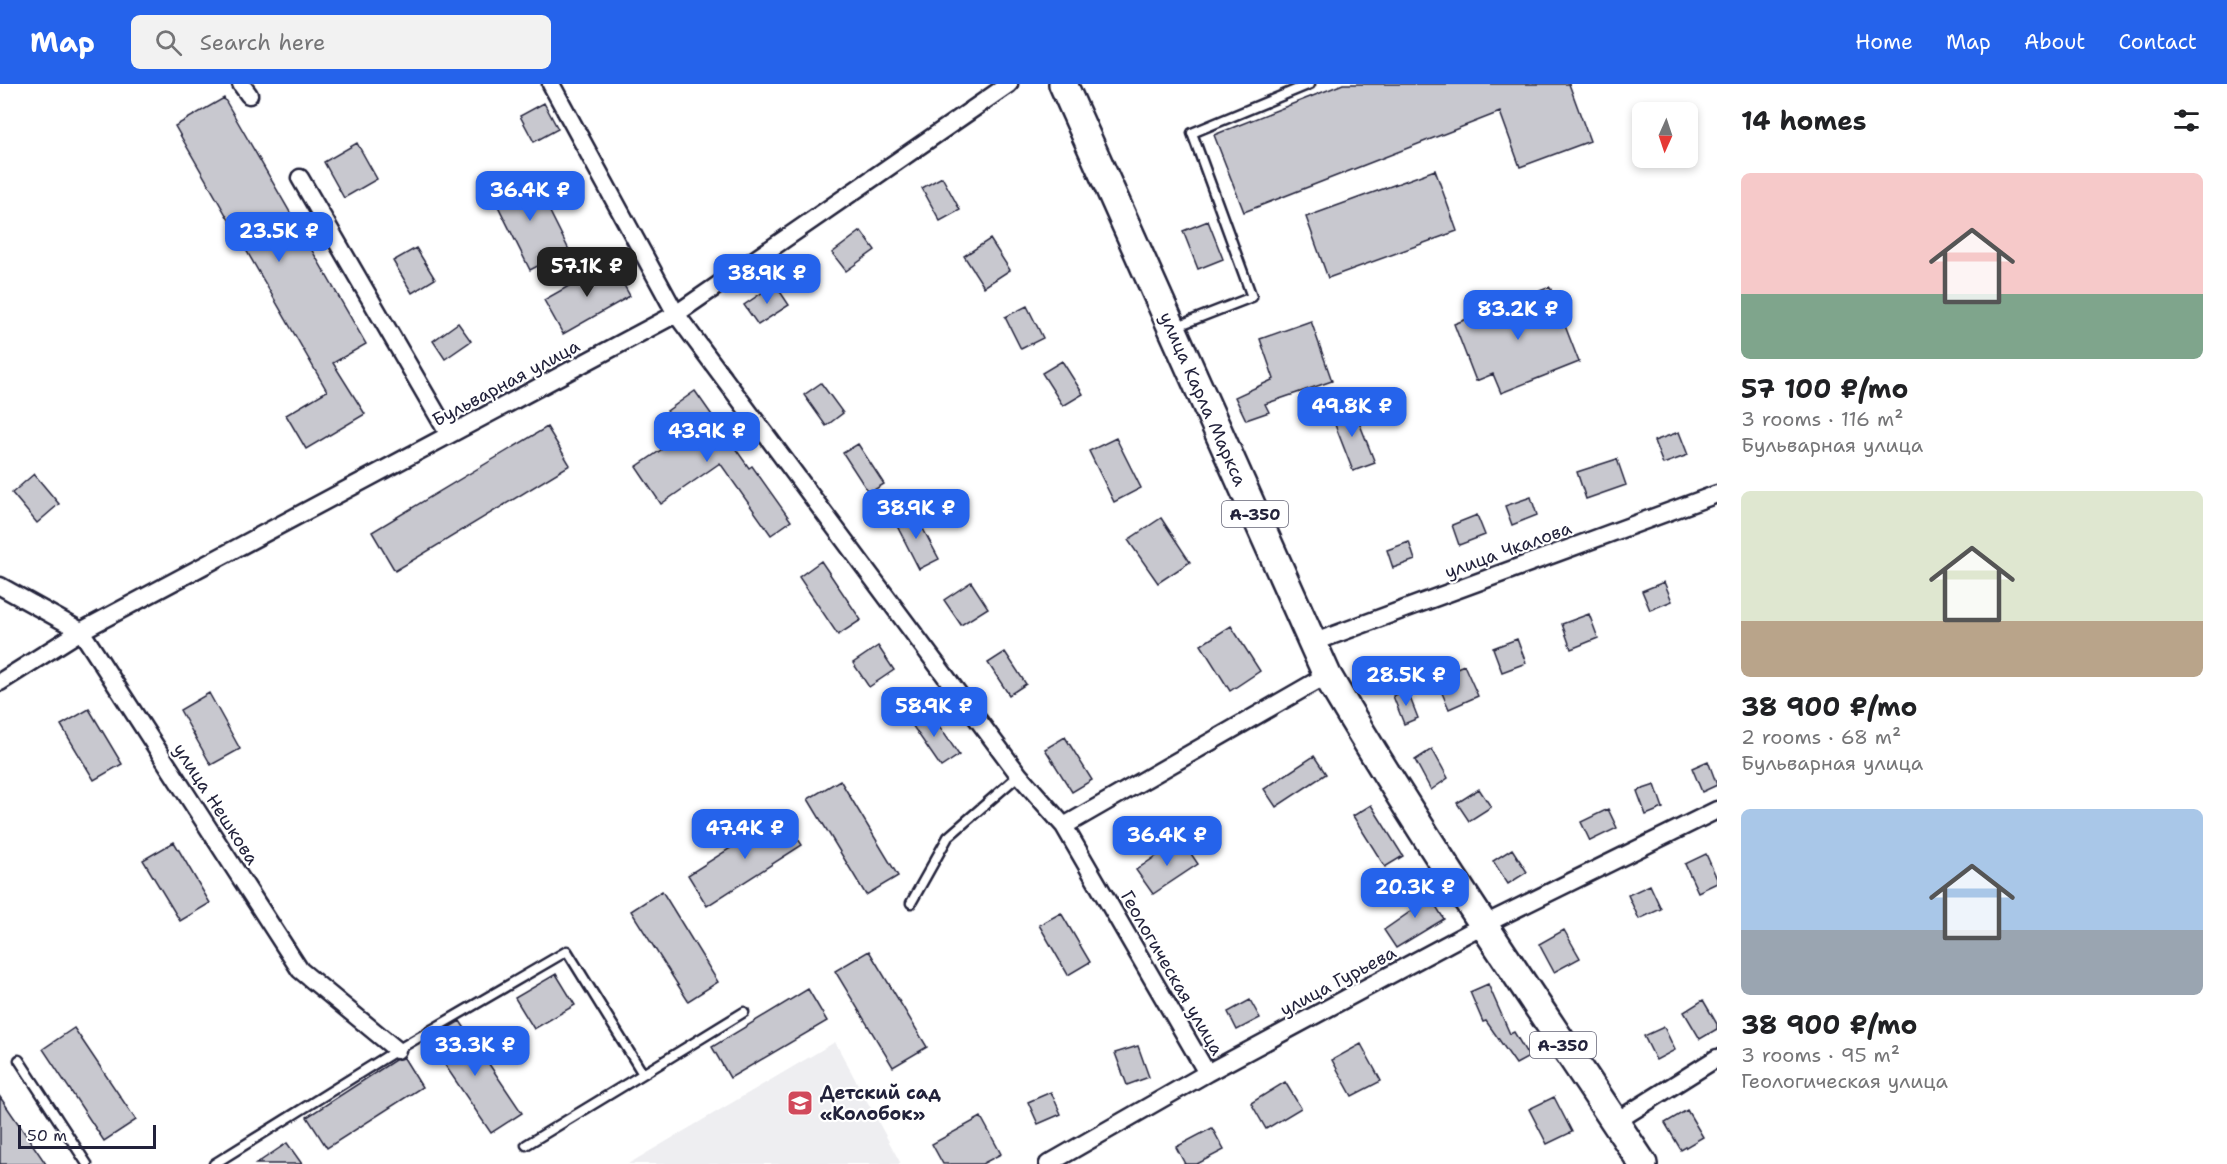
<!DOCTYPE html>
<html lang="en">
<head>
<meta charset="utf-8">
<style>
  body { margin:0; font-family:"Shantell Sans",sans-serif; background:#f2f2f2; color:#202124; height:100vh; display:flex; flex-direction:column; font-size:22px; white-space:nowrap }
  * { box-sizing:border-box; margin:0 }
  p { font-size:20px; color:#757577 }
  .icon { flex:none; width:33px; height:33px; fill:none; stroke:currentColor; stroke-width:2; stroke-linecap:round; stroke-linejoin:round }
  .map { position:relative; flex:1; overflow:hidden }
  .side { display:flex; flex-direction:column; background:#fff; width:510px }
  .side>* { flex:none }
  .needle { width:39px; rotate:183deg }
  .buttons { position:absolute; left:1632px; top:18px; display:grid; gap:12px }
  .buttons a { display:grid; place-items:center; width:66px; height:66px; border-radius:9px; background:#fff; box-shadow:0 3px 9px #0003; font-size:30px }
  .scale { position:absolute; left:18px; bottom:15px; width:138px; box-sizing:border-box; padding-left:6px; border:3px solid #22223b; border-top:0; font-size:16px; line-height:21px; white-space:nowrap; color:#22223b; -webkit-text-stroke:4px #fff; paint-order:stroke }
  .price { position:absolute; translate:-50% -51px; padding:0 14px; border-radius:12px; background:#2563eb; color:#fff; font-size:20px; line-height:39px; filter:drop-shadow(0 2px 3px #0008) }
  .price::after { content:''; position:absolute; left:50%; top:36px; width:18px; height:14px; margin-left:-9px; background:inherit; clip-path:polygon(0 0,100% 0,50% 100%) }
  .price.current { background:#222; color:#fff }
  ul { padding:0; list-style:none }
  li { display:grid; align-content:center; gap:12px; height:318px; padding:0 24px }
  li span { display:grid; place-items:center; height:186px; border-radius:9px; color:#555 }
  li>.icon { margin-inline-start:auto }
  span .icon { width:108px; height:108px; fill:#fffc; stroke-width:1 }
  li b { font-size:26px }
  h2 { display:flex; justify-content:space-between; align-items:center; height:72px; padding:0 24px; font-size:26px }
  header { display:flex; align-items:center; gap:36px; box-sizing:border-box; height:84px; padding:0 30px; background:#2563eb; color:#fff }
  header strong { font-size:28px }
  nav { display:flex; gap:33px; margin-inline-start:auto; font-size:21px }
  .search { width:420px; height:54px; background:#f2f2f2; display:flex; align-items:center; gap:15px; box-sizing:border-box; padding:0 21px; border-radius:9px; color:#757577; font-size:22px }
  main { display:flex; flex:1; min-height:0 }
  .map>svg:first-child { display:block }
  .built { fill:#eeeef1 }
  .building { fill:#c8c8cf; stroke:#22223b; stroke-width:1.5 }
  .lines { fill:none; stroke-linecap:round; stroke-linejoin:round }
  .service-casing { stroke:#22223b; stroke-width:13 }
  .minor-casing { stroke:#22223b; stroke-width:21 }
  .trunk-casing { stroke:#22223b; stroke-width:32 }
  .service { stroke:#fff; stroke-width:8 }
  .minor { stroke:#fff; stroke-width:16 }
  .trunk { stroke:#fff; stroke-width:27 }
  .labels { text-anchor:middle; dominant-baseline:central; stroke-width:4.5; stroke-linejoin:round; paint-order:stroke }
  .shield { fill:#fff; stroke:#646476; stroke-width:1.5 }
  .shield-label { font-size:16px; font-weight:bold; fill:#22223b }
  .street-label { font-size:18px; fill:#22223b; stroke:#fff }
  .poi-label { font-size:18px; font-weight:bold; fill:#22223b; stroke:#fff; text-anchor:start }
</style>
</head>
<body>
<header>
<strong>Map</strong>
<div class="search"><svg class="icon" aria-label="search" viewBox="0 0 24 24"><circle cx="10" cy="10" r="6"/><path d="M15 15l6 6"/></svg>Search here</div>
<nav><a>Home</a><a>Map</a><a>About</a><a>Contact</a></nav>
</header>
<main>
<div class="map">
<svg width="1717" height="1080" viewBox="0 0 1717 1080">
  <rect width="100%" height="100%" fill="#fff"/>
  <filter id="ink" filterUnits="userSpaceOnUse"><feTurbulence type="fractalNoise" baseFrequency=".0167" numOctaves="2"/><feDisplacementMap in="SourceGraphic" scale="12" xChannelSelector="R" yChannelSelector="G"/><feConvolveMatrix kernelMatrix="1 2 1 2 8 2 1 2 1" color-interpolation-filters="sRGB"/></filter>
  <g filter="url(#ink)">
    <!-- built -->
    <path class="built" d="M 835,958 L 901,1080 L 628,1080 Z"/>
    <!-- building -->
    <path class="building" d="M 1343,0 L 1569,0 L 1590,57 L 1520,83 L 1500,28 L 1244,128 L 1214,51 Z
      M 224,14 L 366,260 L 333,279 L 365,330 L 306,365 L 286,331 L 327,307 L 175,42 Z
      M 544,19 L 558,45 L 534,58 L 520,32 Z
      M 357,59 L 377,95 L 344,114 L 324,78 Z
      M 1435,86 L 1457,147 L 1328,194 L 1306,133 Z
      M 531,90 L 569,166 L 530,186 L 492,110 Z
      M 942,93 L 960,126 L 940,137 L 922,104 Z
      M 1208,137 L 1223,175 L 1198,185 L 1183,147 Z
      M 861,147 L 875,166 L 846,187 L 832,169 Z
      M 990,155 L 1010,186 L 984,203 L 964,172 Z
      M 416,164 L 435,195 L 412,209 L 393,177 Z
      M 611,178 L 630,212 L 563,250 L 544,216 Z
      M 775,200 L 789,221 L 758,241 L 744,221 Z
      M 1550,203 L 1579,278 L 1501,309 L 1493,290 L 1476,297 L 1454,240 Z
      M 1027,222 L 1043,254 L 1021,265 L 1005,233 Z
      M 1311,237 L 1332,297 L 1265,320 L 1269,328 L 1246,336 L 1235,313 L 1274,295 L 1260,255 Z
      M 458,239 L 471,257 L 445,275 L 433,257 Z
      M 1062,277 L 1083,310 L 1063,322 L 1042,289 Z
      M 821,299 L 843,329 L 826,342 L 804,311 Z
      M 695,307 L 749,384 L 752,382 L 791,437 L 771,451 L 720,379 L 661,420 L 636,383 L 683,351 L 667,327 Z
      M 1352,320 L 1375,379 L 1353,387 L 1330,328 Z
      M 547,343 L 570,381 L 395,487 L 372,448 Z
      M 1679,348 L 1688,371 L 1663,380 L 1654,357 Z
      M 1116,354 L 1141,404 L 1114,418 L 1089,367 Z
      M 858,360 L 884,400 L 869,409 L 843,369 Z
      M 1617,375 L 1626,401 L 1586,415 L 1577,388 Z
      M 34,390 L 59,420 L 37,439 L 12,409 Z
      M 1531,413 L 1537,431 L 1512,441 L 1505,422 Z
      M 913,426 L 939,475 L 919,485 L 894,436 Z
      M 1477,431 L 1485,451 L 1459,461 L 1452,441 Z
      M 1161,434 L 1190,478 L 1158,499 L 1128,456 Z
      M 1409,458 L 1415,476 L 1393,484 L 1387,466 Z
      M 821,477 L 861,536 L 838,551 L 799,493 Z
      M 971,498 L 988,524 L 961,541 L 944,516 Z
      M 1664,498 L 1672,517 L 1650,526 L 1642,507 Z
      M 1589,530 L 1598,554 L 1571,565 L 1562,540 Z
      M 1231,542 L 1260,587 L 1230,607 L 1201,561 Z
      M 1517,555 L 1526,579 L 1502,588 L 1493,564 Z
      M 878,562 L 894,586 L 869,603 L 853,579 Z
      M 1005,568 L 1026,600 L 1009,611 L 988,579 Z
      M 1464,581 L 1478,612 L 1449,625 L 1435,593 Z
      M 1407,606 L 1418,634 L 1404,640 L 1393,612 Z
      M 209,609 L 240,665 L 211,681 L 180,626 Z
      M 89,625 L 122,680 L 94,696 L 61,641 Z
      M 928,626 L 959,671 L 941,683 L 910,638 Z
      M 1065,653 L 1092,696 L 1072,708 L 1045,665 Z
      M 1432,665 L 1448,694 L 1431,706 L 1415,676 Z
      M 1314,672 L 1326,690 L 1276,723 L 1264,705 Z
      M 1708,677 L 1717,701 L 1702,708 L 1692,684 Z
      M 840,696 L 898,792 L 866,811 L 808,715 Z
      M 1655,701 L 1663,724 L 1646,731 L 1637,707 Z
      M 1479,705 L 1491,723 L 1469,737 L 1457,719 Z
      M 1371,721 L 1403,772 L 1385,783 L 1353,732 Z
      M 1608,725 L 1617,744 L 1590,757 L 1581,738 Z
      M 782,731 L 802,761 L 707,822 L 688,791 Z
      M 1181,755 L 1198,780 L 1153,810 L 1136,786 Z
      M 174,758 L 210,819 L 180,837 L 143,776 Z
      M 1512,765 L 1527,788 L 1508,800 L 1493,777 Z
      M 1706,770 L 1717,795 L 1717,799 L 1698,808 L 1685,780 Z
      M 1650,801 L 1661,825 L 1639,835 L 1628,811 Z
      M 1424,803 L 1444,835 L 1396,864 L 1384,846 L 1414,825 L 1407,814 Z
      M 662,807 L 718,898 L 688,917 L 631,827 Z
      M 1061,829 L 1090,878 L 1068,891 L 1039,841 Z
      M 1564,846 L 1580,874 L 1554,888 L 1539,860 Z
      M 869,867 L 927,963 L 893,983 L 835,887 Z
      M 556,890 L 575,921 L 534,945 L 515,914 Z
      M 1488,900 L 1510,950 L 1514,948 L 1529,973 L 1516,980 L 1486,937 L 1483,938 L 1470,908 Z
      M 808,905 L 827,937 L 730,994 L 712,963 Z
      M 1250,916 L 1260,934 L 1237,946 L 1228,928 Z
      M 1703,916 L 1717,940 L 1717,945 L 1700,955 L 1684,928 Z
      M 460,937 L 522,1029 L 491,1049 L 428,956 Z
      M 1664,943 L 1675,966 L 1656,976 L 1644,952 Z
      M 74,944 L 136,1036 L 104,1057 L 43,965 Z
      M 1361,960 L 1381,997 L 1352,1012 L 1332,976 Z
      M 1138,962 L 1149,993 L 1127,1001 L 1115,969 Z
      M 404,974 L 422,1003 L 327,1064 L 307,1033 L 395,976 Z
      M 1285,998 L 1301,1024 L 1266,1045 L 1251,1019 Z
      M 1051,1008 L 1061,1030 L 1038,1040 L 1028,1018 Z
      M 0,1013 L 46,1080 L 0,1080 Z
      M 1554,1013 L 1572,1048 L 1547,1060 L 1529,1025 Z
      M 1687,1026 L 1703,1053 L 1681,1066 L 1665,1039 Z
      M 981,1033 L 1001,1070 L 982,1080 L 943,1080 L 932,1060 Z
      M 1212,1044 L 1224,1066 L 1197,1080 L 1185,1080 L 1176,1063 Z
      M 287,1059 L 302,1080 L 256,1080 Z"/>
    <g class="lines">
      <!-- service casing -->
      <g class="service-casing">
        <path id="service" d="M 1175,243 L 1252,213 L 1192,49 L 1310,0
          M 911,819 L 948,753 L 1019,691
          M 19,976 L 87,1080
          M 643,990 L 744,928
          M 214,1080 L 397,966 L 567,867 L 643,990 L 526,1061"/>
      </g>
      <!-- minor casing -->
      <g class="minor-casing">
        <path id="minor" d="M 241,0 L 249,11
          M 551,0 L 676,230 L 1019,691 L 1064,742 L 1207,989
          M 300,94 L 449,351
          M 0,502 L 81,547 L 300,886 L 397,966
          M 1312,559 L 1717,410
          M 0,598 L 81,547 L 676,230 L 1009,0
          M 1064,742 L 1327,591
          M 1615,1038 L 1717,974
          M 1048,1080 L 1207,989 L 1483,841 L 1717,726"/>
      </g>
      <!-- trunk casing -->
      <g class="trunk-casing">
        <path id="trunk" d="M 1063,0 L 1327,591 C 1425,759 1536,918 1643,1080"/>
      </g>
      <!-- service -->
      <use href="#service" class="service"/>
      <!-- minor -->
      <use href="#minor" class="minor"/>
      <!-- trunk -->
      <use href="#trunk" class="trunk"/>
    </g>
  </g>
  <!-- icons -->
  <defs>
    <g id="school-square" transform="scale(1.35)"><rect x="-9" y="-9" width="18" height="18" rx="4" fill="#d1495b" stroke="#fff"/><path d="M0-5L7-2L0 1L-7-2ZM-4 1L0 2.5L4 1V4Q0 6-4 4Z" fill="#fff"/></g>
  </defs>
  <g fill-rule="evenodd">
    <use href="#school-square" x="800" y="1019"/>
  </g>
  <g class="labels">
    <!-- shield labels -->
    <g class="shield">
      <rect x="1222" y="417" width="66" height="26" rx="4.5"/>
      <rect x="1530" y="948" width="66" height="26" rx="4.5"/>
    </g>
    <g class="shield-label">
      <text x="1255" y="430">А-350</text>
      <text x="1563" y="961">А-350</text>
    </g>
    <!-- street labels -->
    <g class="street-label">
      <text transform="translate(506 299) rotate(-28)">Бульварная улица</text>
      <text transform="translate(1203 315) rotate(66)">улица Карла Маркса</text>
      <text transform="translate(1508 466) rotate(-20)">улица Чкалова</text>
      <text transform="translate(216 720) rotate(57)">улица Нешкова</text>
      <text transform="translate(1172 889) rotate(60)">Геологическая улица</text>
      <text transform="translate(1338 897) rotate(-28)">улица Гурьева</text>
    </g>
    <!-- poi labels -->
    <g class="poi-label">
      <text x="820" y="1009">Детский сад<tspan x="820" dy="21">«Колобок»</tspan></text>
    </g>
  </g>
</svg>
<div class="buttons">
<a><svg class="needle" viewBox="-14 -14 28 28"><path d="M0-13l5 13h-10z" fill="#e53935"/><path d="M0 13l5-13h-10z" fill="#757577"/></svg></a>
</div>
<div class="scale">50 m</div>
<b class="price" style="left:530px;top:138px">36.4K ₽</b>
<b class="price" style="left:279px;top:179px">23.5K ₽</b>
<b class="price current" style="left:587px;top:214px">57.1K ₽</b>
<b class="price" style="left:767px;top:221px">38.9K ₽</b>
<b class="price" style="left:1518px;top:257px">83.2K ₽</b>
<b class="price" style="left:1352px;top:354px">49.8K ₽</b>
<b class="price" style="left:707px;top:379px">43.9K ₽</b>
<b class="price" style="left:916px;top:456px">38.9K ₽</b>
<b class="price" style="left:1406px;top:623px">28.5K ₽</b>
<b class="price" style="left:934px;top:654px">58.9K ₽</b>
<b class="price" style="left:745px;top:776px">47.4K ₽</b>
<b class="price" style="left:1167px;top:783px">36.4K ₽</b>
<b class="price" style="left:1415px;top:835px">20.3K ₽</b>
<b class="price" style="left:475px;top:993px">33.3K ₽</b>
</div>
<section class="side">
<h2>14 homes<svg class="icon" aria-label="filters" viewBox="0 0 24 24"><path d="M4 7h16M4 17h16"/><circle cx="9" cy="7" r="2"/><circle cx="15" cy="17" r="2"/></svg></h2>
<ul>
<li><span style="background:linear-gradient(#f6c9c9 65%,#7fa58c 0)"><svg class="icon" aria-label="home" viewBox="0 0 24 24"><path d="M3 11l9-7 9 7M6 9v11h12V9"/></svg></span><div><b>57 100 ₽/mo</b><p>3 rooms · 116 m²</p><p>Бульварная улица</p></div></li>
<li><span style="background:linear-gradient(#dfe7d0 70%,#b9a48a 0)"><svg class="icon" aria-label="home" viewBox="0 0 24 24"><path d="M3 11l9-7 9 7M6 9v11h12V9"/></svg></span><div><b>38 900 ₽/mo</b><p>2 rooms · 68 m²</p><p>Бульварная улица</p></div></li>
<li><span style="background:linear-gradient(#a9c7e8 65%,#9aa5b1 0)"><svg class="icon" aria-label="home" viewBox="0 0 24 24"><path d="M3 11l9-7 9 7M6 9v11h12V9"/></svg></span><div><b>38 900 ₽/mo</b><p>3 rooms · 95 m²</p><p>Геологическая улица</p></div></li>
</ul>
</section>
</main>
</body>
</html>
